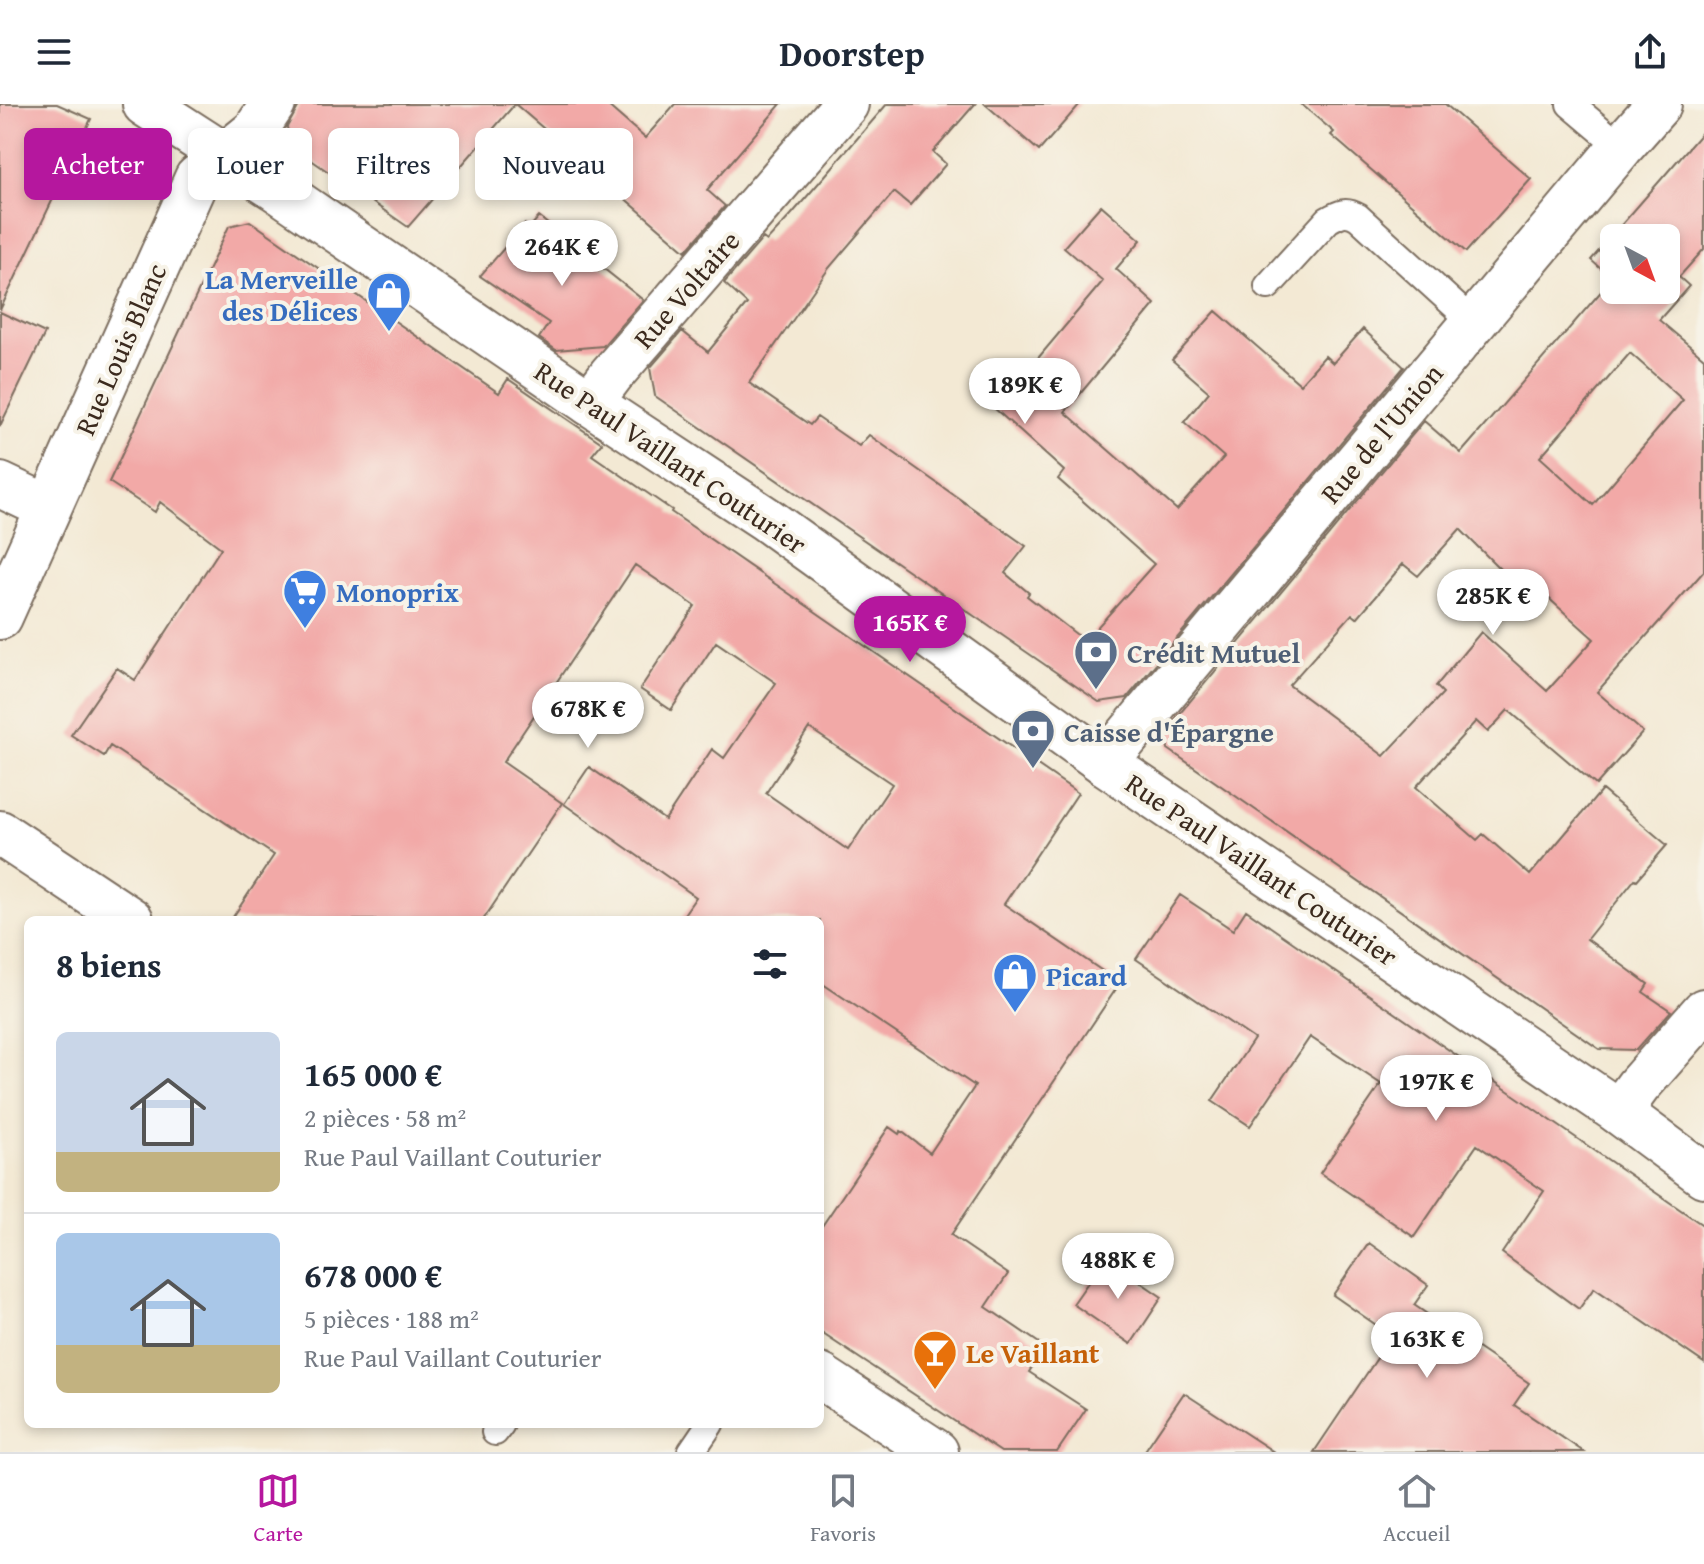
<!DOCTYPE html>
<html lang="fr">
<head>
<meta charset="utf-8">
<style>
  body { margin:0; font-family:"Gentium Book Plus",serif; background:#f6f6f7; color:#1f2937; height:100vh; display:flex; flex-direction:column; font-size:30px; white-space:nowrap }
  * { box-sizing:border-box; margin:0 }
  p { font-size:26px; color:#747a83 }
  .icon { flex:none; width:44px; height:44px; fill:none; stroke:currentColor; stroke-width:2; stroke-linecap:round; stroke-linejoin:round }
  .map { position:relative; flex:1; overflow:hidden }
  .details { position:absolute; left:24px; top:812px; width:800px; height:512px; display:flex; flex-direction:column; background:#fff; border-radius:12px; box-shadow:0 4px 12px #0003 }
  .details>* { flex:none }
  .top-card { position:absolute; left:24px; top:24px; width:800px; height:72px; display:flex; gap:16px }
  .needle { width:52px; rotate:139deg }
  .controls { position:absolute; left:1600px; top:120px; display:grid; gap:16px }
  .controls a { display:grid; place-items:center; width:80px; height:80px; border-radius:12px; background:#fff; box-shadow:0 4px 12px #0003; font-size:40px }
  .price { position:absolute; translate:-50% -68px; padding:0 18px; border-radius:28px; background:#fff; color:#222; font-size:26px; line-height:52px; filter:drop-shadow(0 2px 4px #0008) }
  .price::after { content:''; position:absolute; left:50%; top:48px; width:24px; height:18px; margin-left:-12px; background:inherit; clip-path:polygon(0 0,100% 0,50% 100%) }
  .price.active { background:#b5179e; color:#fff }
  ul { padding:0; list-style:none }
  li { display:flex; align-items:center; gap:24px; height:200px; padding:0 32px }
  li+li { border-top:2px solid #e0e1e3 }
  li span { display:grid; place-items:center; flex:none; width:224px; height:160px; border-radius:12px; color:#555 }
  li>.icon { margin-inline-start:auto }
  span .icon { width:96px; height:96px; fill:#fffc; stroke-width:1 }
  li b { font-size:34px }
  h2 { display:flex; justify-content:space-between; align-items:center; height:96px; padding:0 32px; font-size:34px }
  .tag { padding:0 28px; border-radius:12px; background:#fff; box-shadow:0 4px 12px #0003; font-size:28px; line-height:72px }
  .tag.active { background:#b5179e; color:#fff }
  header { display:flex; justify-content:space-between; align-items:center; height:104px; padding:0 32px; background:#fff; font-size:36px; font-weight:700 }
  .tab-bar { display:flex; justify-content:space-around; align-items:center; height:112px; border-top:2px solid #e0e1e3; background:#fff; font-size:22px; color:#747a83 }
  .tab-bar a { display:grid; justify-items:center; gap:4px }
  .tab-bar .active { color:#b5179e }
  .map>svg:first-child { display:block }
  .building { fill:#f2a9a7; fill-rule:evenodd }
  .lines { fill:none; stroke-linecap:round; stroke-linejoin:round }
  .service-casing { stroke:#7b6d5e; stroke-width:30 }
  .minor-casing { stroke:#7b6d5e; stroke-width:48 }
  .tertiary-casing { stroke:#7b6d5e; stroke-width:48 }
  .service { stroke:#fff; stroke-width:26 }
  .minor { stroke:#fff; stroke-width:44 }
  .tertiary { stroke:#fff; stroke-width:44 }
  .labels { text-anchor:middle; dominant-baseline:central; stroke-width:8; stroke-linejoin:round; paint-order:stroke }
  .shop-label { font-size:28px; font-weight:bold; fill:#366cbe; stroke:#f7f3e8; text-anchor:start }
  .street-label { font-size:28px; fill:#3b2a1e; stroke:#f7f3e8 }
  .service-label { font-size:28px; font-weight:bold; fill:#4e5e75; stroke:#f7f3e8; text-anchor:start }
  .food-label { font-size:28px; font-weight:bold; fill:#c56008; stroke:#f7f3e8; text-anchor:start }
</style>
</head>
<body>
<header><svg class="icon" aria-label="menu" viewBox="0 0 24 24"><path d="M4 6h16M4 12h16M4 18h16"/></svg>Doorstep<svg class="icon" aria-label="share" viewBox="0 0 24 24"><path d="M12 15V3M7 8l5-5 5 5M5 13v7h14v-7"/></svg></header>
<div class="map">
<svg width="1704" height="1348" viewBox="0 0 1704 1348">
  <rect width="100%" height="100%" fill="#f7f3e8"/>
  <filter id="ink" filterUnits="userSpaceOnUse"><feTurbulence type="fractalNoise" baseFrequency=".0125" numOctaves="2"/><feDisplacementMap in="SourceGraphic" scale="16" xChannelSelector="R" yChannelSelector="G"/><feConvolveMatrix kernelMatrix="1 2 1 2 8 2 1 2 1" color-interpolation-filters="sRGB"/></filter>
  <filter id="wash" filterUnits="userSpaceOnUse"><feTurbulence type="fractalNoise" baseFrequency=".006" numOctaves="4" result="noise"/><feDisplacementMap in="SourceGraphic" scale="32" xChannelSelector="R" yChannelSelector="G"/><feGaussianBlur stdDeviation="1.8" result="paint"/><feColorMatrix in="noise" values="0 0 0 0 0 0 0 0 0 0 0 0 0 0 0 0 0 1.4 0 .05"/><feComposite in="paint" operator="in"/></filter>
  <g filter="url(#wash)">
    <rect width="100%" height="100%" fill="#f3e9d4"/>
    <g id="blocks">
      <!-- building -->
      <path class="building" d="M 0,0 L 57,0 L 91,15 L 0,206 Z
        M 300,0 L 606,0 L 645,34 L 675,0 L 781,0 L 707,86 L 725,102 L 686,147 L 515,0 L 408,123 L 291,42 L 287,23 Z
        M 887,0 L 975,0 L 933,48 L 946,60 L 910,101 L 894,88 L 829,164 L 749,279 L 810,321 L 817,313 L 859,342 L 869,331 L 1026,442 L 1005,469 L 1029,489 L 1027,492 L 1085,537 L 1154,460 L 1058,375 L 1064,367 L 994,304 L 1023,272 L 1103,177 L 1064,143 L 1101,101 L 1141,136 L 1116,165 L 1155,200 L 1065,308 L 1177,406 L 1224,353 L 1184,318 L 1209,288 L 1172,256 L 1216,207 L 1300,280 L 1325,252 L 1333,259 L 1363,225 L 1404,263 L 1127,594 L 1099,598 L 655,292 L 650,264 L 682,227 L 708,248 L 747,200 L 724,179 L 763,134 L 767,137 L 791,111 Z
        M 985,0 L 1080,0 L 1039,47 Z
        M 1301,0 L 1445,0 L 1531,75 L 1466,148 L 1331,31 L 1334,28 Z
        M 1704,26 L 1704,145 L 1679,173 L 1689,182 L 1659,216 L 1704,254 L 1704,467 L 1597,588 L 1643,628 L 1596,681 L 1508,606 L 1488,628 L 1476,617 L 1416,683 L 1477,736 L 1483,730 L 1530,771 L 1602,686 L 1667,741 L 1637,776 L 1635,775 L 1587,835 L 1648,880 L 1643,888 L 1671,907 L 1636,946 L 1599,945 L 1168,645 L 1166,626 L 1424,317 L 1461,349 L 1612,175 L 1591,156 ZM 1614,134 L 1666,134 L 1666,186 L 1614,186 ZM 1630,249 L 1683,296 L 1593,401 L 1540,353 ZM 1460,425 L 1526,491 L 1535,482 L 1594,535 L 1547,587 L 1481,528 L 1436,582 L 1443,589 L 1384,652 L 1289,581 L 1352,510 L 1357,514 L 1403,460 L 1418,472 Z
        M 539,113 L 643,196 L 603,242 L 556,246 L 539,234 L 549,219 L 480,172 L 525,120 L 530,123 Z
        M 250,117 L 499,289 L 508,275 L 602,339 L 592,351 L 672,406 L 671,408 L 1078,689 L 1004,800 L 1120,879 L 951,1131 L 1008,1170 L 986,1203 L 1045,1243 L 1029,1268 L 1086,1305 L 1057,1348 L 1001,1348 L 820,1228 L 820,1125 L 889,1023 L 899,1030 L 901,1027 L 930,1049 L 975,982 L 820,878 L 820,816 L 680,816 L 696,793 L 564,700 L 589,663 L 665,716 L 712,645 L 724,654 L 776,579 L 716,538 L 671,606 L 640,585 L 695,502 L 635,461 L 503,658 L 562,699 L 483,816 L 231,816 L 274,751 L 110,642 L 104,652 L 71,631 L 117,564 L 135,576 L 221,444 L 160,398 L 155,408 L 109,378 L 229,122 ZM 809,624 L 892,680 L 848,746 L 766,689 Z
        M 0,208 L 45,229 L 0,322 Z
        M 1180,791 L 1233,826 L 1246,806 L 1704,1122 L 1704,1259 L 1594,1184 L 1579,1205 L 1502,1149 L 1544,1087 L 1477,1041 L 1414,1133 L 1320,1069 L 1381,980 L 1310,933 L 1250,1022 L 1212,997 L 1254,935 L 1136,855 Z
        M 1369,1139 L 1428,1181 L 1414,1201 L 1529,1279 L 1514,1301 L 1584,1348 L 1314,1348 L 1392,1232 L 1333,1191 Z
        M 1105,1154 L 1162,1193 L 1131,1240 L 1073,1200 Z
        M 1184,1289 L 1274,1348 L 1144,1348 Z"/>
    </g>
  </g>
  <g filter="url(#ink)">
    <use href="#blocks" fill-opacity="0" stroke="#7b6d5e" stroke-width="2"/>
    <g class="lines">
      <!-- service casing -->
      <g class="service-casing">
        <path id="service" d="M 1570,0 L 1621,43
          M 1268,182 L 1328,116 C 1340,109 1346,106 1358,113 L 1474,219
          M 495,1328 L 501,1320
          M 691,1348 L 710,1320"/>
      </g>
      <!-- minor casing -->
      <g class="minor-casing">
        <path id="minor" d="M 590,299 L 611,271 L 846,0
          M 0,381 L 49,404
          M 0,513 L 197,74 L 255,27 L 273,0
          M 1105,659 L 1621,43 L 1659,0
          M 0,729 L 131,816
          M 1619,1008 L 1638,982 L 1704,907
          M 820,1272 L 936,1348"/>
      </g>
      <!-- tertiary casing -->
      <g class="tertiary-casing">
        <path id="tertiary" d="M 145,0 L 275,84 L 590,299 L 766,415 L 1105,659 L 1619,1008 L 1704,1071"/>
      </g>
      <!-- service -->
      <use href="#service" class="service"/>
      <!-- minor -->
      <use href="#minor" class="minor"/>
      <!-- tertiary -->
      <use href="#tertiary" class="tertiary"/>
    </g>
  </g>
  <!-- icons -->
  <defs>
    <g id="shop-pin" transform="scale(2.3)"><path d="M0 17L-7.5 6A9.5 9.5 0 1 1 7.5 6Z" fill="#3f7fe0" stroke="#f7f3e8"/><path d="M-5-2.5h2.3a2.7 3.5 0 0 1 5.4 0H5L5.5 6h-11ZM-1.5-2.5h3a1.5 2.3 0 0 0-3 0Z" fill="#fff"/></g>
    <g id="supermarket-pin" transform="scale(2.3)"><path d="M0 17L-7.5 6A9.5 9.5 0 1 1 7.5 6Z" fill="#3f7fe0" stroke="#f7f3e8"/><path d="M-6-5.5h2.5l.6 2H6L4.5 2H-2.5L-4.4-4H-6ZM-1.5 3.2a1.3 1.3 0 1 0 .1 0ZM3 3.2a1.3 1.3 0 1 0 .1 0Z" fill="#fff"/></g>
    <g id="bank-pin" transform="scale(2.3)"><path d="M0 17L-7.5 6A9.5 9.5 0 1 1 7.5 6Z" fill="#5c6f8a" stroke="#f7f3e8"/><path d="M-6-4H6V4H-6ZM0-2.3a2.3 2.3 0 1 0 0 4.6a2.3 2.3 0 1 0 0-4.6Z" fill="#fff"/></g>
    <g id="bar-pin" transform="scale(2.3)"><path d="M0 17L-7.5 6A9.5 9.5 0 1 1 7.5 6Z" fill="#e8710a" stroke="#f7f3e8"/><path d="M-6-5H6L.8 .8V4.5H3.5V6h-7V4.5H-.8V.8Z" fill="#fff"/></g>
  </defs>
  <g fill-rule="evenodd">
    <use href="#shop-pin" x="389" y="190"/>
    <use href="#supermarket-pin" x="305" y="487"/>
    <use href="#bank-pin" x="1096" y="548"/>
    <use href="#bank-pin" x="1033" y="627"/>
    <use href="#shop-pin" x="1015" y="871"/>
    <use href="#bar-pin" x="935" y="1248"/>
  </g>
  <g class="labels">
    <!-- shop labels -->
    <g class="shop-label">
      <text x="358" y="174" text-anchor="end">La Merveille<tspan x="358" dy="32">des Délices</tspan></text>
      <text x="336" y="487">Monoprix</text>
      <text x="1046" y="871">Picard</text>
    </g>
    <!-- street labels -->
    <g class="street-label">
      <text transform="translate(686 185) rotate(-49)">Rue Voltaire</text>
      <text transform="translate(120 245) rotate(-66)">Rue Louis Blanc</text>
      <text transform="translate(1381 329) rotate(-50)">Rue de l'Union</text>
      <text transform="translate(671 353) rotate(34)">Rue Paul Vaillant Couturier</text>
      <text transform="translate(1262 765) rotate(34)">Rue Paul Vaillant Couturier</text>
    </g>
    <!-- service labels -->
    <g class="service-label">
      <text x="1127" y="548">Crédit Mutuel</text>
      <text x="1064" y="627">Caisse d'Épargne</text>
    </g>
    <!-- food labels -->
    <g class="food-label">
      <text x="966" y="1248">Le Vaillant</text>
    </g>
  </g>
</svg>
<div class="controls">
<a><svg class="needle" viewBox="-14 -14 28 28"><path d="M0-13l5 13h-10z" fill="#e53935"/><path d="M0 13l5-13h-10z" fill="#747a83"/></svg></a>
</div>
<b class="price" style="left:562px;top:184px">264K €</b>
<b class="price" style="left:1025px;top:322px">189K €</b>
<b class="price" style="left:1493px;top:533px">285K €</b>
<b class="price active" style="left:910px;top:560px">165K €</b>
<b class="price" style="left:588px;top:646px">678K €</b>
<b class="price" style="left:1436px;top:1019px">197K €</b>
<b class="price" style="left:1118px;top:1197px">488K €</b>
<b class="price" style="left:1427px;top:1276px">163K €</b>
<div class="top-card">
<a class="tag active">Acheter</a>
<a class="tag">Louer</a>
<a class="tag">Filtres</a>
<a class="tag">Nouveau</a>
</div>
<section class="details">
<h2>8 biens<svg class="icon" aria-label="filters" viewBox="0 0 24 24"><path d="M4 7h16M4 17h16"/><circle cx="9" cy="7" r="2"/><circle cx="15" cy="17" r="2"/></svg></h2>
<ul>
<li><span style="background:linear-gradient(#c9d6e8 75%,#c2b280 0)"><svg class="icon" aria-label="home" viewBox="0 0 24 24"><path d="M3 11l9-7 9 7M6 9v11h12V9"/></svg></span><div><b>165 000 €</b><p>2 pièces · 58 m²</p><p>Rue Paul Vaillant Couturier</p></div></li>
<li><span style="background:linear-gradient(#a9c7e8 70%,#c2b280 0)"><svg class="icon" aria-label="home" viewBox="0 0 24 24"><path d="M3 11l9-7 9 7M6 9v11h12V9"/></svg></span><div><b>678 000 €</b><p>5 pièces · 188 m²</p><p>Rue Paul Vaillant Couturier</p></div></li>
</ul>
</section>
</div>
<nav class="tab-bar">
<a class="active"><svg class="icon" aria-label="map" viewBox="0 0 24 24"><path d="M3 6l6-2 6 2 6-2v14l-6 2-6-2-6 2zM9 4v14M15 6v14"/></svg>Carte</a>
<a><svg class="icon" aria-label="saved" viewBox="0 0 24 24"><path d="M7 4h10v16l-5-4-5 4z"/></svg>Favoris</a>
<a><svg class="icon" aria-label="home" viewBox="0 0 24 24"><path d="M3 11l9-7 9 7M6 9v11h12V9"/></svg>Accueil</a>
</nav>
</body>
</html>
